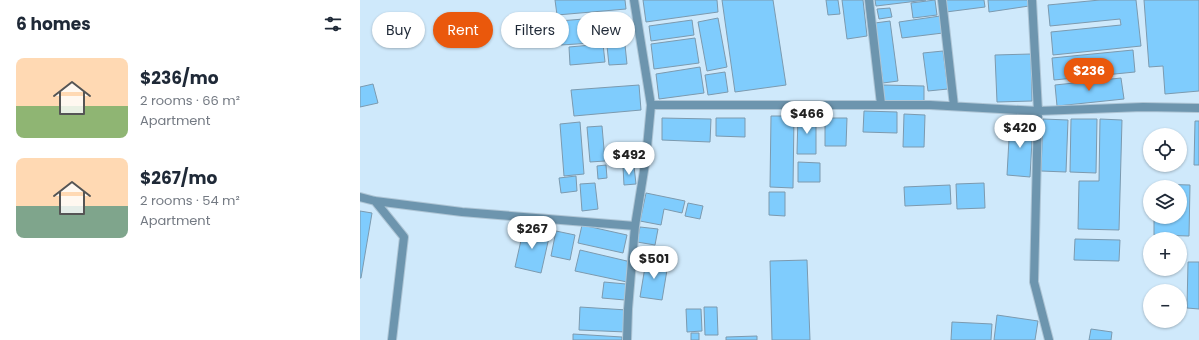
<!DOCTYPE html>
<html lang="en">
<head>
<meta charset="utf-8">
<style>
  body { margin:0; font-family:Poppins,sans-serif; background:#f2f2f3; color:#1f2937; height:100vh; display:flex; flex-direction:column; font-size:15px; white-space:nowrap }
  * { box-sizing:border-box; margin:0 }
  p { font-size:13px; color:#747a83 }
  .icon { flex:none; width:22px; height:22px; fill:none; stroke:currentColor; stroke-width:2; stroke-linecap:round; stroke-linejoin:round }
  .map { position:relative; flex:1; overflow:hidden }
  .drawer { display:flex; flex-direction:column; background:#fff; width:360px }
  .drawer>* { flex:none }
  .banner { position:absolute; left:12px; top:12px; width:380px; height:36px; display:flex; gap:8px }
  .tools { position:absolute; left:783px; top:128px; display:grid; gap:8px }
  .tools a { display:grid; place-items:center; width:44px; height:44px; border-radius:50%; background:#fff; box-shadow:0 1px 3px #0004; font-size:20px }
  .price { position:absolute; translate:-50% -34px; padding:0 9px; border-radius:14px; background:#fff; color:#222; font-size:13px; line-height:26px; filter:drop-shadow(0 1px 2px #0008) }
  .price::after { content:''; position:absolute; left:50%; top:24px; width:12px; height:9px; margin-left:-6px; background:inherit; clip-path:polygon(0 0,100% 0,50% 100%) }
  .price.on { background:#ea580c; color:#fff }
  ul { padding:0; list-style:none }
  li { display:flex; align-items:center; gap:12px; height:100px; padding:0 16px }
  li span { display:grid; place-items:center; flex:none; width:112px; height:80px; border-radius:8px; color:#555 }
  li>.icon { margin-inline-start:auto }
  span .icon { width:48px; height:48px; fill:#fffc; stroke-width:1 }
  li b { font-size:17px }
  h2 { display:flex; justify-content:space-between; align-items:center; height:48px; padding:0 16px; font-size:17px }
  .pill { padding:0 14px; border-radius:18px; background:#fff; box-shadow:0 1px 3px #0004; font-size:14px; line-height:36px }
  .pill.on { background:#ea580c; color:#fff }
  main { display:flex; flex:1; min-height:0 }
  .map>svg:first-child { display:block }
  .building { fill:#7fccfd; stroke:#7c9aaf }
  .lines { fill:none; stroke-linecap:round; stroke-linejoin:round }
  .minor-casing { stroke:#aec5d5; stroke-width:10 }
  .minor { stroke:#6d95ae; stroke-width:8 }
</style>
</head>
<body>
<main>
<section class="drawer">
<h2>6 homes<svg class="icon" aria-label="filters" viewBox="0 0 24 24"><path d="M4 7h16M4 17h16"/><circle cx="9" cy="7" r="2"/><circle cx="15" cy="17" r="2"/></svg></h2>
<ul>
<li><span style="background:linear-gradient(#ffd9b3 60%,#8fb573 0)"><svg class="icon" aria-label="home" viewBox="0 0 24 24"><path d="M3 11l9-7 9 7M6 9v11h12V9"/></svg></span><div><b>$236/mo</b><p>2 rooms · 66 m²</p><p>Apartment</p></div></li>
<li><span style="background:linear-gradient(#ffd9b3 60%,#7fa58c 0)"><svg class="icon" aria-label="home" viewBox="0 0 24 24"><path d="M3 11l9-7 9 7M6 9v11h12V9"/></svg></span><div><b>$267/mo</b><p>2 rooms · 54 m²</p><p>Apartment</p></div></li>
</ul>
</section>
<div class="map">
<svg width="839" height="340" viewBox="0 0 839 340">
  <rect width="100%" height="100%" fill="#cfe9fb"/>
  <!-- building -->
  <path class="building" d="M 195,0 L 265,0 L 266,9 L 197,15 Z
    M 283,0 L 357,0 L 358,12 L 286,22 Z
    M 362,0 L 413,0 L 426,85 L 375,92 Z
    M 466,0 L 478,0 L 480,14 L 468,15 Z
    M 482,0 L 503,0 L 507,36 L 487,39 Z
    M 515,0 L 566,0 L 516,6 Z
    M 575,0 L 577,15 L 553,18 L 551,3 Z
    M 585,0 L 624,0 L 625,7 L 586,12 Z
    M 628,0 L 668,0 L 669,6 L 629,12 Z
    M 740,0 L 776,0 L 781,46 L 693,55 L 691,32 L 761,25 L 760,19 L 690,26 L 688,5 Z
    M 784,0 L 839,0 L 839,91 L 805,94 L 803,66 L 789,67 Z
    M 530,8 L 532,17 L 519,19 L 517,9 Z
    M 261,16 L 263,41 L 201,45 L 199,21 Z
    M 580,16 L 583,33 L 542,38 L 539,22 Z
    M 358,18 L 367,67 L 347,71 L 338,22 Z
    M 332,20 L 334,35 L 291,41 L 289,26 Z
    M 530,21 L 538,81 L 523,83 L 515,23 Z
    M 335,38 L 339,63 L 294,69 L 291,44 Z
    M 243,44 L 245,62 L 210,65 L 209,47 Z
    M 265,45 L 267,64 L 249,65 L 247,46 Z
    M 773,50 L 775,72 L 694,80 L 692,58 Z
    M 583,51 L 588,89 L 568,91 L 563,53 Z
    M 671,54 L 672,101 L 637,102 L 635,55 Z
    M 340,67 L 344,93 L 299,99 L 296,74 Z
    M 365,72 L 368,92 L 348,95 L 345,75 Z
    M 761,78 L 764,99 L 697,106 L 695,85 Z
    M 13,84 L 18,103 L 0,107 L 0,87 Z
    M 279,85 L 281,110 L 214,116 L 211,90 Z
    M 523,85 L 564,86 L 564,102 L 523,102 Z
    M 504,111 L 537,112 L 537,133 L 503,132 Z
    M 544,114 L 565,115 L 564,147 L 543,147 Z
    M 438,115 L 456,116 L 456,154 L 437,154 Z
    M 411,116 L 434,116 L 433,188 L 410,187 Z
    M 302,118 L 351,119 L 350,142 L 302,140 Z
    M 356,118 L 385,118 L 385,137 L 356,136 Z
    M 465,118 L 487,118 L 486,146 L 465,146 Z
    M 683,119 L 708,120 L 706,172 L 681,171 Z
    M 711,119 L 737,119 L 736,173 L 710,172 Z
    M 740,119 L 762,120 L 759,230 L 718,229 L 719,181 L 739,181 Z
    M 650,121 L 673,122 L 670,177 L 647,175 Z
    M 835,121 L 839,121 L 839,165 L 834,165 Z
    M 220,122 L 224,174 L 204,176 L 200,124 Z
    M 242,126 L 245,161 L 230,162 L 227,127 Z
    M 438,162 L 460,163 L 460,182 L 438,182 Z
    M 246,165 L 247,178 L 238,179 L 237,166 Z
    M 274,166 L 276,184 L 264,185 L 263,167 Z
    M 216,176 L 217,191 L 201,193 L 199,178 Z
    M 235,183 L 238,209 L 222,211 L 220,184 Z
    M 624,183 L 625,208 L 597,209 L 596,184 Z
    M 795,184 L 830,185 L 829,236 L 794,235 L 794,217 L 820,217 L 820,187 L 795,187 Z
    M 590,185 L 591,204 L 545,206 L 544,187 Z
    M 409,192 L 425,192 L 425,216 L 409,215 Z
    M 286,193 L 325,201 L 322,213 L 304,209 L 301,225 L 280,221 Z
    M 328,203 L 343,206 L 340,219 L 325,216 Z
    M 0,211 L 12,213 L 1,278 L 0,278 Z
    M 222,225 L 267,235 L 263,253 L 218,243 Z
    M 164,227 L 190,233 L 181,273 L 155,267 Z
    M 280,227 L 298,229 L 295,245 L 277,242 Z
    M 196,231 L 215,235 L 210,260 L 191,256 Z
    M 715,239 L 760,240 L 759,261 L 714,260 Z
    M 220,250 L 271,262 L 267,282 L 215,271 Z
    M 447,260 L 450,340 L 412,340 L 410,261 Z
    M 286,261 L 308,264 L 302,300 L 280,297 Z
    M 828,262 L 839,262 L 839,309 L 827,308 Z
    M 244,282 L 266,284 L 265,300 L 242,298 Z
    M 220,307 L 267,310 L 266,332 L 219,330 Z
    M 344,307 L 357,307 L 358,335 L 345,335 Z
    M 326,309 L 341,309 L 342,331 L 327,332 Z
    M 637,315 L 678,321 L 675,340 L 634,340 Z
    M 592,322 L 632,324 L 631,340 L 591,340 Z
    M 731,329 L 752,332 L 751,340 L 729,340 Z
    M 331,333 L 339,333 L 339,340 L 331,340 Z
    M 213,334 L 262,337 L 262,340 L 213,340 Z
    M 397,336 L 397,340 L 366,340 L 366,337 Z"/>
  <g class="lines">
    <!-- minor casing -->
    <g class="minor-casing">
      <path id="minor" d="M 509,0 L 521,104
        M 582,0 L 594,106
        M 672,0 L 678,111 L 674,282 L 689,340
        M 291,105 L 570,105 L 678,111 L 783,107 L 839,108
        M 0,197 L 15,201 L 102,212 L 275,226
        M 15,201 L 44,237 L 32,340
        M 267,340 L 268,309 L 275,226 L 286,158 L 291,105 L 274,0"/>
    </g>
    <!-- minor -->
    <use href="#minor" class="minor"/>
  </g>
</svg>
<div class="tools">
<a><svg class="icon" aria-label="locate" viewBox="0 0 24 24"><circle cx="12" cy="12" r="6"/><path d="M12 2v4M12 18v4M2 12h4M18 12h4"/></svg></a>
<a><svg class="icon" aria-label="layers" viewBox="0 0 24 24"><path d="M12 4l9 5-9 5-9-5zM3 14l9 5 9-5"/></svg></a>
<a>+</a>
<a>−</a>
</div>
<b class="price on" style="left:729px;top:92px">$236</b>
<b class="price" style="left:447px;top:135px">$466</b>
<b class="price" style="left:660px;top:149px">$420</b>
<b class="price" style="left:269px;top:176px">$492</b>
<b class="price" style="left:172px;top:250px">$267</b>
<b class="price" style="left:294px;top:280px">$501</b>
<div class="banner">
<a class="pill">Buy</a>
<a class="pill on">Rent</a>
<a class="pill">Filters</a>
<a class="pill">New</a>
</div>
</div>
</main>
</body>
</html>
